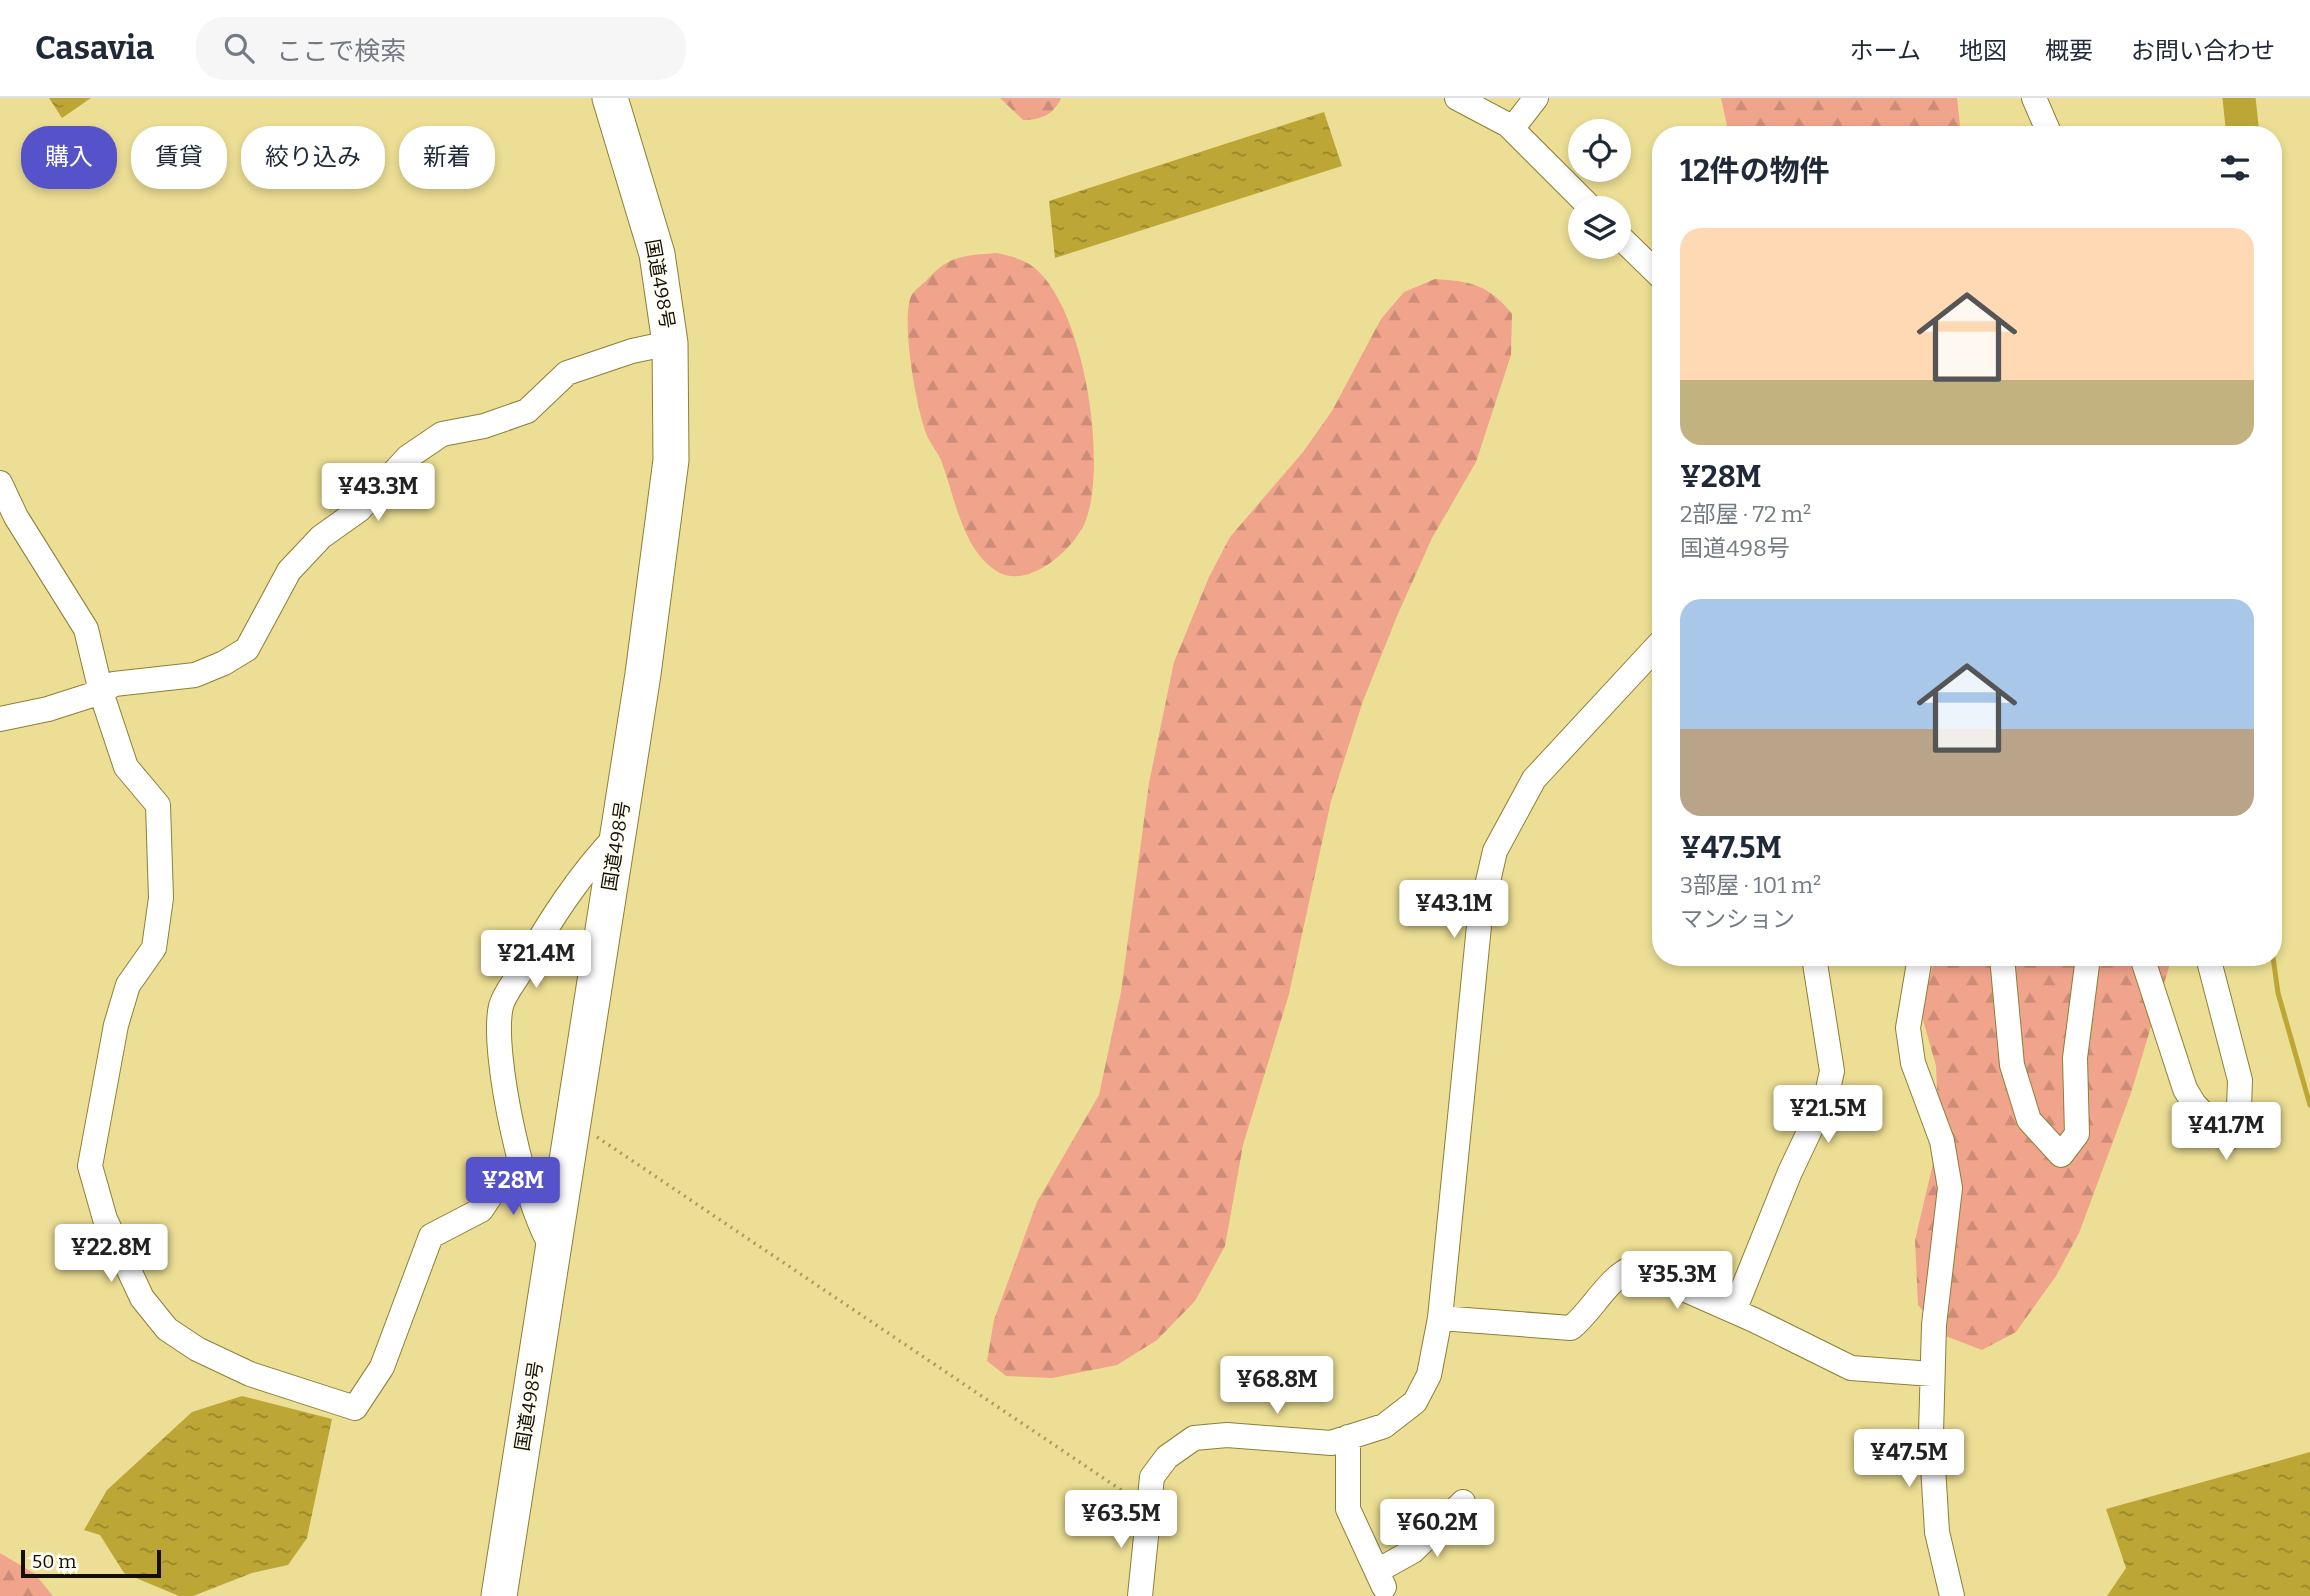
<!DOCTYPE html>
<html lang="ja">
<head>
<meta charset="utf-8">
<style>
  body { margin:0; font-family:Bitter,"Noto Sans JP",serif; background:#f6f6f7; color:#1f2937; height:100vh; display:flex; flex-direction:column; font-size:26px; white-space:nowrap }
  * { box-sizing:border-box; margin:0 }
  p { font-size:23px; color:#747a83 }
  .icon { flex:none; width:38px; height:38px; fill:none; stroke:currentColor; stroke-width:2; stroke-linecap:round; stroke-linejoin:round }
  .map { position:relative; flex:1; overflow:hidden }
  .drawer { position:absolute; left:1652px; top:28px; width:630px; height:840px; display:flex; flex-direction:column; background:#fff; border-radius:28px; box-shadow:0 4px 10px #0003 }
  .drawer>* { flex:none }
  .hud { position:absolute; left:21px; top:28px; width:665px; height:63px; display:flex; gap:14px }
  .fabs { position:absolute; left:1568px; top:21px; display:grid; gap:14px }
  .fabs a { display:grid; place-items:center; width:63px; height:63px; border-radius:50%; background:#fff; box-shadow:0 4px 10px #0003; font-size:35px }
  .scale { position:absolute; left:21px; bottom:18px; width:140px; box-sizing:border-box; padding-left:7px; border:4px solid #140f00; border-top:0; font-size:19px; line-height:24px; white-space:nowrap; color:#140f00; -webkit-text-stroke:5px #fffef7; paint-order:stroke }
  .price { position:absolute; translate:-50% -60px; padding:0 16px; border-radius:7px; background:#fff; color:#222; font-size:23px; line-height:46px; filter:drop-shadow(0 2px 4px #0008) }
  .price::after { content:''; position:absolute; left:50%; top:42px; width:21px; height:16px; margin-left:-10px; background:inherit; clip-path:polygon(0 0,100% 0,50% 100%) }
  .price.active { background:#5552ca; color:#fff }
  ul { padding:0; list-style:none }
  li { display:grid; align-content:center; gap:14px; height:371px; padding:0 28px }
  li span { display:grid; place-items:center; height:217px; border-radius:21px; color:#555 }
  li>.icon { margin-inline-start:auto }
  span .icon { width:126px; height:126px; fill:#fffc; stroke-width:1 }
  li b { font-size:30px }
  h2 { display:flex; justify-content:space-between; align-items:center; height:84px; padding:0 28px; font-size:30px }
  .tag { padding:0 24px; border-radius:28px; background:#fff; box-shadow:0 4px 10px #0003; font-size:24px; line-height:63px }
  .tag.active { background:#5552ca; color:#fff }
  header { display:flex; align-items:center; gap:42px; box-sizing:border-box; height:98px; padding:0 35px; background:#fff; border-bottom:2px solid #e0e1e3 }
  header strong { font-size:33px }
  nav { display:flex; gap:38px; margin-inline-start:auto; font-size:24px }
  .search { width:490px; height:63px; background:#f6f6f7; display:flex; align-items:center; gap:18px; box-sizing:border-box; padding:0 24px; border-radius:28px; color:#747a83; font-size:26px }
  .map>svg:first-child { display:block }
  .forest { fill:url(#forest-firs) }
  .water { fill:url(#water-ripples) }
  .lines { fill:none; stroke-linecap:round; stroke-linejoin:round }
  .stream { stroke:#bca736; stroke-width:5 }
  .river { stroke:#bca736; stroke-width:33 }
  .minor-casing { stroke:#8d7f36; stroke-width:26 }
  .highway-casing { stroke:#8d7f36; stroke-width:37 }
  .path { stroke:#a79c65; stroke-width:3.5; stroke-dasharray:2 5; stroke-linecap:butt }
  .minor { stroke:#fff; stroke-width:24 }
  .highway { stroke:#fff; stroke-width:35 }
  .labels { text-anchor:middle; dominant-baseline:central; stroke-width:6; stroke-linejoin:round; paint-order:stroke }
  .street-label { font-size:19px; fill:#140f00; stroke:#fffef7 }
</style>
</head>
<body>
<header>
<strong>Casavia</strong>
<div class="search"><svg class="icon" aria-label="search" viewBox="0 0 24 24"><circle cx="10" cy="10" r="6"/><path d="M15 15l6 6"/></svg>ここで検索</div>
<nav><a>ホーム</a><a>地図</a><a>概要</a><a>お問い合わせ</a></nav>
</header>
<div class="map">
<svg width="2310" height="1498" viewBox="0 0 2310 1498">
  <defs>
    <pattern id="forest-firs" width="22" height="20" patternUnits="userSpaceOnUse" patternTransform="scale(1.75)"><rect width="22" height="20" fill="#f0a48c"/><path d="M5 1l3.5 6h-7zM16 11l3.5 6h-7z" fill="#cd8c77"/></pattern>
    <pattern id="water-ripples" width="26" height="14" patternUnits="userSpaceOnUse" patternTransform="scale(1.75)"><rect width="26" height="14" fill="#bca736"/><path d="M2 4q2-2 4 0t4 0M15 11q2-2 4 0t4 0" fill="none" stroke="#98862b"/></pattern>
  </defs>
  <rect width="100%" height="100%" fill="#ecde94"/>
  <!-- forest -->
  <path class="forest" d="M 1000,0 L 1061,0 C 1054,17 1040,22 1023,22 Z
    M 1721,0 L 1957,0 L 1961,37 L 1729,37 Z
    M 996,155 C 1012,158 1027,162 1039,174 C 1085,219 1107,363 1086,422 C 1076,449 1030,492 998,474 C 962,452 955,399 941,362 C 937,353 929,344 926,335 C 916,308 901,224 911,198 C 914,193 921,187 926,183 C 949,157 963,158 996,155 Z
    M 1435,181 C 1471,183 1489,187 1512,216 L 1511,257 L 1476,364 L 1432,440 L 1397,518 L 1363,603 L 1331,703 L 1289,896 L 1243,1047 L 1225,1148 L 1195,1203 L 1157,1242 L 1117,1267 L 1052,1280 L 1006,1278 L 987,1263 L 994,1222 L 1037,1104 L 1099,997 L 1121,894 L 1149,685 L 1174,564 L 1209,479 L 1230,439 L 1303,354 L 1332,313 L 1381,221 L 1404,194 Z
    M 1935,859 L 2172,859 L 2131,995 L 2079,1135 L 2056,1178 L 2016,1234 L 1982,1252 L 1943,1237 L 1918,1207 L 1915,1142 L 1939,1040 L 1936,968 L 1921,915 Z
    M 0,1455 L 35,1476 L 53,1498 L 0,1498 Z"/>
  <!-- water -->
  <path class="water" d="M 49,0 L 91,0 L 62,20 Z
    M 1324,14 L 1342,68 L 1055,160 L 1049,103 Z
    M 242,1298 L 332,1321 L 307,1440 L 288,1467 L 252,1475 L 193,1498 L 179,1498 L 124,1475 L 100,1437 L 84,1432 L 107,1392 L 192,1314 Z
    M 2310,1354 L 2310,1498 L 2107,1498 L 2126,1470 L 2106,1411 Z"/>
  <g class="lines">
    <!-- stream -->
    <path class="stream" d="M 2273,859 L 2278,895 L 2310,1007"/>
    <!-- river -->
    <path class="river" d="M 2239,0 L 2243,37"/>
    <!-- minor casing -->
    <g class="minor-casing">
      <path id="minor" d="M 1457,0 L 1508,27 L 1591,110
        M 2034,0 L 2050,37
        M 1512,31 L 1536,0
        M 1619,138 L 1661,179
        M 0,385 L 16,419 L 86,531 L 101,594 L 126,669 L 158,707 L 161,800 L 154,850 L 128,887 L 116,927 L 90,1068 L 105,1121 L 142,1200 L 167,1231 L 197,1251 L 250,1276 L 355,1310 L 382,1269 L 431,1138 L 481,1112 L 505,1076 L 520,1064
        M 0,621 L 48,611 L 101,594 L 114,586 L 195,577 L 224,565 L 247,551 L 289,473 L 321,439 L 359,412 L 408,359 L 442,336 L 484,328 L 527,313 L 567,275 L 632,253 L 670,245
        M 1920,859 L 1908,930 L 1913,965 L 1942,1043 L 1950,1090 L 1934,1227 L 1931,1335 L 1937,1434 L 1952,1498
        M 2002,859 L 2012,967 L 2029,1022 L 2061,1057 L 2077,1036 L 2075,960 L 2088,859
        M 2142,859 L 2185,991 L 2194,1006 L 2227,1041 L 2239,1010 L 2240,982 L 2208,859
        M 554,1152 C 526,1114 490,954 501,908 C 504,896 516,882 522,871 C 550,822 579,777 618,736
        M 1734,1213 L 1790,1074 L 1827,996 L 1832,973 L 1814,859
        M 1440,1220 L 1571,1230 C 1593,1212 1609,1178 1634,1169 L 1754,1222 L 1851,1270 L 1932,1276
        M 1348,1339 L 1348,1411 L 1384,1489
        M 1377,1473 L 1413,1453 L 1463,1404
        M 1140,1498 L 1152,1379 L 1167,1359 L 1194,1340 L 1227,1337 L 1331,1345 L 1384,1328 L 1415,1304 L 1429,1277 L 1440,1220 L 1480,818 L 1495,753 L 1534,681 L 1661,544"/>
    </g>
    <!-- highway casing -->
    <g class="highway-casing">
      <path id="highway" d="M 499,1498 L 643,576 L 671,362 L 670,245 L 657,156 L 610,0"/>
    </g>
    <!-- path -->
    <path class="path" d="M 597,1039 L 1130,1398"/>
    <!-- minor -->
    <use href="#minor" class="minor"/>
    <!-- highway -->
    <use href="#highway" class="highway"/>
  </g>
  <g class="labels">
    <!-- street labels -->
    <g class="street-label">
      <text transform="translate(660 186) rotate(80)">国道498号</text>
      <text transform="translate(616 748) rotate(-81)">国道498号</text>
      <text transform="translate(529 1308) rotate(-81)">国道498号</text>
    </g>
  </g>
</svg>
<div class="fabs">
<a><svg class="icon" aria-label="locate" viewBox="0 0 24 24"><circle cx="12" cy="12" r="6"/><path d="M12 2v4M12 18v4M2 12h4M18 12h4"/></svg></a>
<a><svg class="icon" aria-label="layers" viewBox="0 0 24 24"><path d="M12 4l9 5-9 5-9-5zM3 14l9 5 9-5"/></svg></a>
</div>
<div class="scale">50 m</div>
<b class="price" style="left:378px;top:425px">¥43.3M</b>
<b class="price" style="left:1454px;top:842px">¥43.1M</b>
<b class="price" style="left:536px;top:892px">¥21.4M</b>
<b class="price" style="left:1828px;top:1047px">¥21.5M</b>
<b class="price" style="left:2226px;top:1064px">¥41.7M</b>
<b class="price active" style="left:513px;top:1119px">¥28M</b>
<b class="price" style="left:111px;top:1186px">¥22.8M</b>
<b class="price" style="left:1677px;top:1213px">¥35.3M</b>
<b class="price" style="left:1277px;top:1318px">¥68.8M</b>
<b class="price" style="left:1909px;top:1391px">¥47.5M</b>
<b class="price" style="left:1121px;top:1452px">¥63.5M</b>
<b class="price" style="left:1437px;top:1461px">¥60.2M</b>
<div class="hud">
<a class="tag active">購入</a>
<a class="tag">賃貸</a>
<a class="tag">絞り込み</a>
<a class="tag">新着</a>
</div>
<section class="drawer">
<h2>12件の物件<svg class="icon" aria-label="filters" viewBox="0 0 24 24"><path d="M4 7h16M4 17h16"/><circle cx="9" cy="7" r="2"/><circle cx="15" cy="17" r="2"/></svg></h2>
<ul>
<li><span style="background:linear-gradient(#ffd9b3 70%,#c2b280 0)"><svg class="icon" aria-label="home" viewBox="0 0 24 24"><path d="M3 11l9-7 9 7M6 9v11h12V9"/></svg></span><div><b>¥28M</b><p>2部屋 · 72 m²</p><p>国道498号</p></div></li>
<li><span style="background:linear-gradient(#a9c7e8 60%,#b9a48a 0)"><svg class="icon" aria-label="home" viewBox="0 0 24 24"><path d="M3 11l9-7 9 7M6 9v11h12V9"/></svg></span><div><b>¥47.5M</b><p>3部屋 · 101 m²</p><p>マンション</p></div></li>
</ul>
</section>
</div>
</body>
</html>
